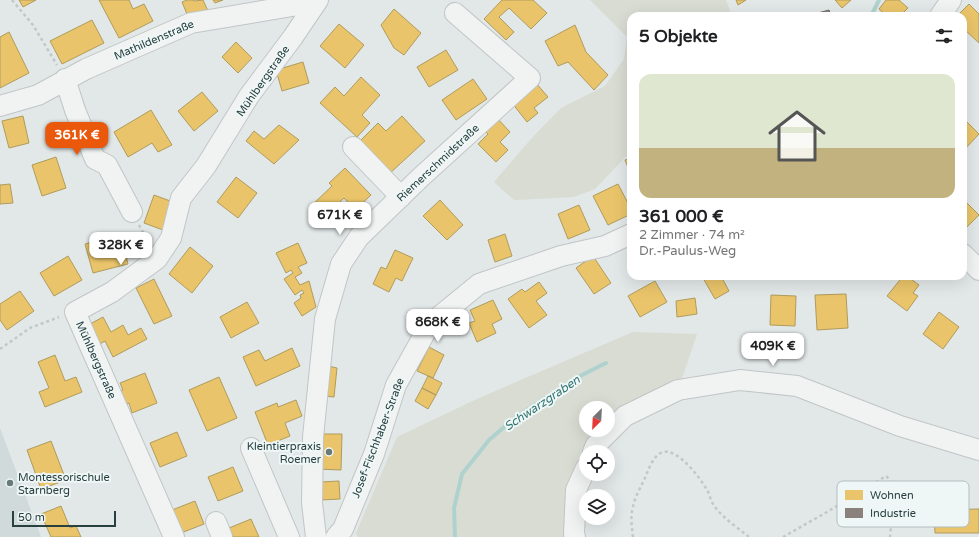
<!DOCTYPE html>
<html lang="de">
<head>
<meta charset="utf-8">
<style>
  body { margin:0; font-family:"Varela Round",sans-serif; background:#f2f2f2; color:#202124; height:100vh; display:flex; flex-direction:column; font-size:15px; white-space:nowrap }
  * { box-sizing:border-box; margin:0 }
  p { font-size:13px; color:#757577 }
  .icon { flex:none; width:22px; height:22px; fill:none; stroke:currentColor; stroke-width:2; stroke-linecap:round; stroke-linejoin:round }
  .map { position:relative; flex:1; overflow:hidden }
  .sheet { position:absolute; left:627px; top:12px; width:340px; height:268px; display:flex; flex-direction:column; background:#fff; border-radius:12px; box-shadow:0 4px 16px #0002 }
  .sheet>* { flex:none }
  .needle { width:26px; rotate:204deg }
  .tools { position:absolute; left:579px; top:401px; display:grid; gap:8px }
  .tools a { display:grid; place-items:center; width:36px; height:36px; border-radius:50%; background:#fff; box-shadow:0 4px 16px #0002; font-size:20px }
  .scale { position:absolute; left:12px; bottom:10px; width:104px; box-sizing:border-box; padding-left:4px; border:2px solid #284040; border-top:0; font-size:11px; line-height:14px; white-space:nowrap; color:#284040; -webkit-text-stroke:3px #eff6f6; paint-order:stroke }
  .price { position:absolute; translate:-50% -34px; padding:0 9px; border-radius:8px; background:#fff; color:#222; font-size:13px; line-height:26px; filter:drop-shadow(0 1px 2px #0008) }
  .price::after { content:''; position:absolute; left:50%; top:24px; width:12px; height:9px; margin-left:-6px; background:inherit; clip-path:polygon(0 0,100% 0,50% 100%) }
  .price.active { background:#ea580c; color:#fff }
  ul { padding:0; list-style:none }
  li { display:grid; align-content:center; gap:8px; height:212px; padding:0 12px }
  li+li { border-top:1px solid #e0e0e0 }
  li span { display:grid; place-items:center; height:124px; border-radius:12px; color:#555 }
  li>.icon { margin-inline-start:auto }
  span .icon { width:72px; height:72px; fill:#fffc; stroke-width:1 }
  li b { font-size:17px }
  h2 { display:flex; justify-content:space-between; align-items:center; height:48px; padding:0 12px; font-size:17px }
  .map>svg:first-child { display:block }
  .built { fill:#d0dada }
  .green { fill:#d8dcd2; fill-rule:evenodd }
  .homes { fill:#e9c46a; stroke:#af9c5d }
  .industry { fill:#8a817c; stroke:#6d6e6a }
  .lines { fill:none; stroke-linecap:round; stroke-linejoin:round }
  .stream { stroke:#b0d2cf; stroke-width:4 }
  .minor-casing { stroke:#c0c5c5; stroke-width:22 }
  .path { stroke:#c2c7c7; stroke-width:2.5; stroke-dasharray:3 3; stroke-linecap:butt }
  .minor { stroke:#f1f3f3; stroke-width:20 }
  .poi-dot { fill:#697a7a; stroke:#eff6f6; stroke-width:1.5 }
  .labels { text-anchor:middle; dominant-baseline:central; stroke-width:4; stroke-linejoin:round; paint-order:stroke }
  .street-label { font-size:11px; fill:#284040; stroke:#eff6f6 }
  .poi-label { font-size:11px; fill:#284040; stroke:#eff6f6; text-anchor:end }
  .water-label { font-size:12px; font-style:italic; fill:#327571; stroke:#eff6f6 }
  .key { fill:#eff6f6; stroke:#b3bfbf; stroke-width:1 }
  .key-label { font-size:11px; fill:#284040 }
</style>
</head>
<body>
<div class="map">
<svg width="979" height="537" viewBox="0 0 979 537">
  <rect width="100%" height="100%" fill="#e2e7e7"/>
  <!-- built -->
  <path class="built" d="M 0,428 L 41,537 L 0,537 Z"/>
  <!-- green -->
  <path class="green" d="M 590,0 L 726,0 L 732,16 L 631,16 L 631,151 L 595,189 L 574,197 L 514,200 L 494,182 L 530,140 L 561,108 L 605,86 L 624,59 L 627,37 Z
    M 633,332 L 697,334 L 678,390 L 596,445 L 575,537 L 358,537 L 356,533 L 397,437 L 479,398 ZM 586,408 L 608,408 L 608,430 L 586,430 Z"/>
  <!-- homes -->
  <path class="homes" d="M 19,0 L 36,0 L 23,7 Z
    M 99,0 L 129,0 L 133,9 L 144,4 L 153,21 L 119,38 Z
    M 187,0 L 193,0 L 194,1 L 203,0 L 208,11 L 189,19 L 182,2 Z
    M 213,0 L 223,0 L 215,3 Z
    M 502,0 L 533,0 L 547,13 L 531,29 L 509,8 L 499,17 L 514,32 L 506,40 L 484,19 Z
    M 736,0 L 746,0 L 738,5 Z
    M 835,0 L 851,0 L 842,8 Z
    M 886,0 L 899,0 L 908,8 L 900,16 L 887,16 L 879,9 Z
    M 969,4 L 979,14 L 979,43 L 963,28 L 963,16 L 957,16 Z
    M 394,9 L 421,33 L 404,55 L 394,48 L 381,25 Z
    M 92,20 L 104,43 L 62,64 L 50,41 Z
    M 339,24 L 364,45 L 345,68 L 320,46 Z
    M 575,25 L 586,52 L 608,75 L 594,90 L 568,62 L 558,66 L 545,41 Z
    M 9,32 L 29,73 L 0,88 L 0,37 Z
    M 236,42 L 252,58 L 238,73 L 222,57 Z
    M 446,50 L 458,70 L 429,87 L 417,67 Z
    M 303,62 L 309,83 L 282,91 L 276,70 Z
    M 361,77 L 380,95 L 362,115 L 370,123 L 357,137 L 320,103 L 335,87 L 344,96 Z
    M 473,79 L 487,99 L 456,120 L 442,100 Z
    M 536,83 L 548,97 L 534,108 L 538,113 L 527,122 L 512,103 Z
    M 202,92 L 218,111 L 194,131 L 178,111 Z
    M 151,110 L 172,145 L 158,152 L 152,143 L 128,157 L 114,132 Z
    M 23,116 L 29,143 L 9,148 L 2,121 Z
    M 402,116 L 425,141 L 389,174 L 359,142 L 378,123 L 386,131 Z
    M 497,118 L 510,132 L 500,142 L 508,150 L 496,162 L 478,144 L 488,134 L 485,131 Z
    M 963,118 L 979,134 L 963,151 Z
    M 279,125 L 299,140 L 274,164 L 246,141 L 254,131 L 264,139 Z
    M 56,157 L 66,188 L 42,196 L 32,165 Z
    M 631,158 L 631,175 L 625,160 Z
    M 345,168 L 371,195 L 355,210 L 344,198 L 321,220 L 309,208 L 332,186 L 329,183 Z
    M 236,177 L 257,193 L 238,218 L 217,202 Z
    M 10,184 L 13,203 L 0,204 L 0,185 Z
    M 618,184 L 631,209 L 631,214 L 608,225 L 593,196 Z
    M 154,195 L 173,202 L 163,230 L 144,223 Z
    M 440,200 L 463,225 L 447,240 L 423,216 Z
    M 965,201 L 979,215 L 963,231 L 963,203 Z
    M 579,205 L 590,230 L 568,239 L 558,214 Z
    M 121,234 L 128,264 L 93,273 L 85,244 Z
    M 505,234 L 512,256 L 495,262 L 488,240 Z
    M 298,243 L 307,263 L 298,267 L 302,273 L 295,277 L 300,285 L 309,281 L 316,307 L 302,316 L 294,303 L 301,298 L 300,295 L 304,293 L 302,290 L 295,295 L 284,279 L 293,273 L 291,270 L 286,273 L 276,253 Z
    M 190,247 L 213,266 L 192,293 L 169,274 Z
    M 395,250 L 413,258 L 402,281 L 396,278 L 389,292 L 373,284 L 381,267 L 386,269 Z
    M 68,256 L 82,280 L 54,296 L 40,273 Z
    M 593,256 L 611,283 L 594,294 L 576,268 Z
    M 706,276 L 721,276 L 729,291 L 715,299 L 703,278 Z
    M 903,276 L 907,276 L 919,285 L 913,293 L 918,296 L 907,311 L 887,296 Z
    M 154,279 L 172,316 L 154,324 L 136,288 Z
    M 655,281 L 667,302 L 640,317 L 628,296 Z
    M 539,282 L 547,293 L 536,301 L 547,315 L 529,328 L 508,299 L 522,289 L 525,292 Z
    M 20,291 L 34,311 L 7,330 L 0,320 L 0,304 Z
    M 846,294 L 848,328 L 817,330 L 815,295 Z
    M 771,295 L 796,296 L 795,326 L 770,325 Z
    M 695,298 L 697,314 L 677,317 L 676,301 Z
    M 493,300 L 502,319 L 492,324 L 496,333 L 477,342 L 469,323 L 475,321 L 470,310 Z
    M 247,302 L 259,323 L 231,338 L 220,317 Z
    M 939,312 L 959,327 L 943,349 L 923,334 Z
    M 103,317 L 111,332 L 123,325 L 128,335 L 141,328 L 147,339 L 113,357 L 105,341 L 100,344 L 90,324 Z
    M 429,347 L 444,355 L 433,378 L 417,371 Z
    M 292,348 L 300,366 L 256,386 L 243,357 L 259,350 L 265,361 Z
    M 55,355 L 65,381 L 76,377 L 82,392 L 45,407 L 39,392 L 49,388 L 38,362 Z
    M 328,366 L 337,368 L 334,397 L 324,396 Z
    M 145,373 L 157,403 L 132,413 L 129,403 L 125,405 L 119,391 L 123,390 L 120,383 Z
    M 428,376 L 442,383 L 436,395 L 422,388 Z
    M 219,377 L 237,418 L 207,431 L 189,390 Z
    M 422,388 L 436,395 L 428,409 L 415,401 Z
    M 296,400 L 302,416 L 285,423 L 290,436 L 268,445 L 255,412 L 277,403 L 278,407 Z
    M 177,432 L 187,456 L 160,467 L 150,443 Z
    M 318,434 L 342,434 L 341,470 L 317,469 Z
    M 51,441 L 66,480 L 41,489 L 27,450 Z
    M 233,467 L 243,491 L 218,501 L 208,477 Z
    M 339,481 L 340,499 L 321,500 L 320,482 Z
    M 195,501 L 204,524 L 176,535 L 167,512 Z
    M 61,506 L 70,528 L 76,526 L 81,537 L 51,537 L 41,514 Z
    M 979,509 L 979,533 L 935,533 L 934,510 Z
    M 251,519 L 259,537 L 233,537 L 229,528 Z"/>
  <!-- industry -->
  <path class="industry" d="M 829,10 L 831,16 L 814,16 L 814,14 Z"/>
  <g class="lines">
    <!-- stream -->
    <path class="stream" d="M 871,16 L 879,0
      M 455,537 L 454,508 L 462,474 L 489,440 L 516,417 L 582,375 L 606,363"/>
    <!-- minor casing -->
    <g class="minor-casing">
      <path id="minor" d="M 940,16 L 951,0
        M 65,79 L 75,110 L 95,159 L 107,165 L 132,212
        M 0,106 L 38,95 L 86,69 L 191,23 L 316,2
        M 353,147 L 401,197
        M 963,254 L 979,270
        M 251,448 L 289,537
        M 593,452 L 596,445 L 625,416 L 678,390 L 740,380 L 797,386 L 900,426 L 979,450
        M 216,522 L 222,537
        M 174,537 L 75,312 L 112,292 L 157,259 L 171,238 L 181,198 L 206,166 L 249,96 L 293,37 L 318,0
        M 316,537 L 312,503 L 313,437 L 325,319 L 341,264 L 359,237 L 421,177 L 530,78 L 455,13
        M 336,537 L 343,529 L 374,454 L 396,385 L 430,324 L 479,284 L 561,256 L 605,246 L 631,234
        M 575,537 L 574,534 L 576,490 L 586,468"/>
    </g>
    <!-- path -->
    <path class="path" d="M 12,0 L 33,25 L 57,65
      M 139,225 L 149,243
      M 0,349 L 30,328 L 59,317
      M 633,537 C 632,527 630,517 633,507 C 635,495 643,484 647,473 C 650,466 654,455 663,452 C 678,448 701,479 707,490 C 710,494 710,500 713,504 C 721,517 737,527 749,537
      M 783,537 L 827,512 L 886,476 C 899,487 891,521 890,537"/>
    <!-- minor -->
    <use href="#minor" class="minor"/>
  </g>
  <!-- markers -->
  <g class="poi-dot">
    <circle cx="329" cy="452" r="4"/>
    <circle cx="10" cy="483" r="4"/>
  </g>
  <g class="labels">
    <!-- street labels -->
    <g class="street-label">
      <text transform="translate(154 40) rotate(-23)">Mathildenstraße</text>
      <text transform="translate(263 81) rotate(-55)">Mühlbergstraße</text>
      <text transform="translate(438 163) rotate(-43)">Riemerschmidstraße</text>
      <text transform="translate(96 360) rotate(66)">Mühlbergstraße</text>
      <text transform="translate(378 438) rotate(-69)">Josef-Fischhaber-Straße</text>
    </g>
    <!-- poi labels -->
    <g class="poi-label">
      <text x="321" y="446">Kleintierpraxis<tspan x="321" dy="13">Roemer</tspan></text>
      <text x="18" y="477" text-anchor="start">Montessorischule<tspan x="18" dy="13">Starnberg</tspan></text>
    </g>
    <!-- water labels -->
    <g class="water-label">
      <text transform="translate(542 403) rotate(-34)">Schwarzgraben</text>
    </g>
  </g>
  <!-- legend -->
  <rect x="837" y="481" width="132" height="46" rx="6" class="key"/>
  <rect x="845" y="490" width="18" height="10" fill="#e9c46a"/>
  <rect x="845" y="508" width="18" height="10" fill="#8a817c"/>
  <g class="key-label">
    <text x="870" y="499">Wohnen</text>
    <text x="870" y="517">Industrie</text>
  </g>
</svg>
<div class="tools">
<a><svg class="needle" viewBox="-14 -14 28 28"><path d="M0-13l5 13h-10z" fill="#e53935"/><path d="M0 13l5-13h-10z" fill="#757577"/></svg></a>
<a><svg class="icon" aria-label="locate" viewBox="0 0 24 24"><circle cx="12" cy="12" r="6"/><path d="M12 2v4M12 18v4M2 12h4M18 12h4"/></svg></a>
<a><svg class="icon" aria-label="layers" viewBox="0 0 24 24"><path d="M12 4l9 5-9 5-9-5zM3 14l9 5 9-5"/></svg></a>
</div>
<div class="scale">50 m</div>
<b class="price active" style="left:77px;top:156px">361K €</b>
<b class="price" style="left:340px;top:236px">671K €</b>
<b class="price" style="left:121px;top:266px">328K €</b>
<b class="price" style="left:438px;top:343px">868K €</b>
<b class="price" style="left:773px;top:367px">409K €</b>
<section class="sheet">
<h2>5 Objekte<svg class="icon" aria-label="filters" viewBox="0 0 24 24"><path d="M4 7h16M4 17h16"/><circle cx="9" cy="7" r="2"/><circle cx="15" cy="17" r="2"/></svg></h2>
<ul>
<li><span style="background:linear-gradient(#dfe7d0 60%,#c2b280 0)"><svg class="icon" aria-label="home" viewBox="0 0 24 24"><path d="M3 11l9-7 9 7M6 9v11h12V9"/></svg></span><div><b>361 000 €</b><p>2 Zimmer · 74 m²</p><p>Dr.-Paulus-Weg</p></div></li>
</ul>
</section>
</div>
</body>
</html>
